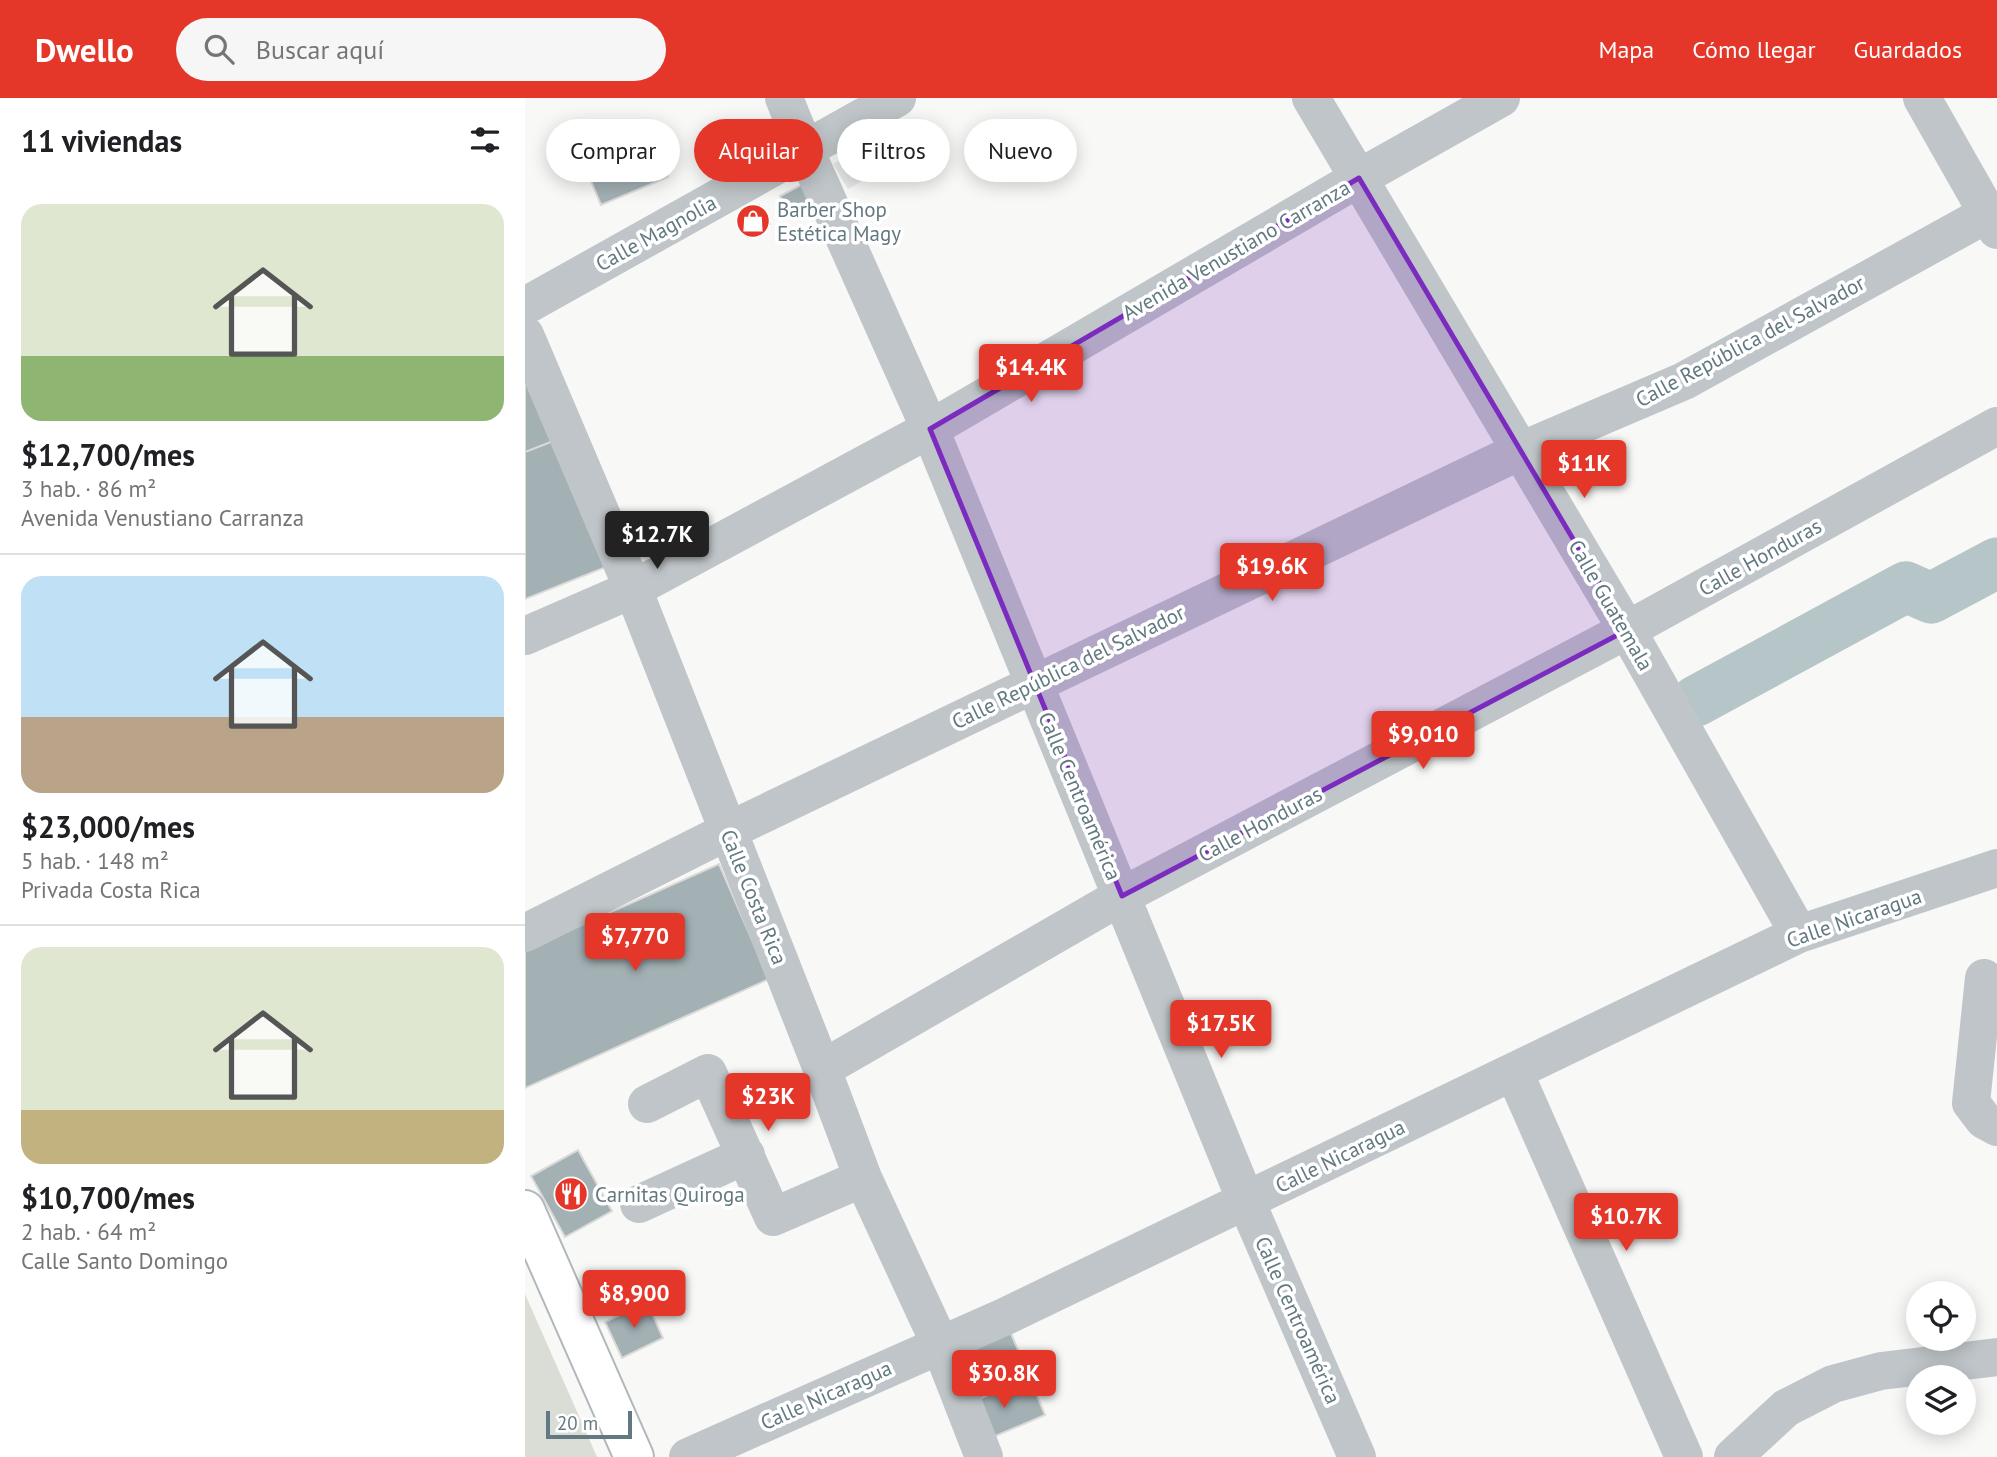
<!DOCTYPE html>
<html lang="es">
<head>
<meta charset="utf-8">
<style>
  body { margin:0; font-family:"PT Sans",sans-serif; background:#f6f6f6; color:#202124; height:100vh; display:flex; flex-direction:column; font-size:26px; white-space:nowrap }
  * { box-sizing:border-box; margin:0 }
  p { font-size:23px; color:#757577 }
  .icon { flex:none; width:38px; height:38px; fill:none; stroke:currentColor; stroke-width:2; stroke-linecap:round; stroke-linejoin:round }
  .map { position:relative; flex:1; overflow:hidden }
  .details { display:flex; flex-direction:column; background:#fff; width:525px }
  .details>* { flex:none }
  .hud { position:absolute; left:21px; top:21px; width:665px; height:63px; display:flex; gap:14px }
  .controls { position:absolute; left:1381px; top:1183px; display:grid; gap:14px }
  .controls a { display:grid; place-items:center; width:70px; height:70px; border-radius:50%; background:#fff; box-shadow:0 4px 18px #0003; font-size:35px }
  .scale { position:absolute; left:21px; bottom:18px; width:86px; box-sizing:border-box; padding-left:7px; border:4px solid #637981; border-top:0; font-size:19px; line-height:24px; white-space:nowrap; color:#637981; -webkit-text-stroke:5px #fff; paint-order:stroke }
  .price { position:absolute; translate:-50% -60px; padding:0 16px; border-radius:7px; background:#e4372a; color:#fff; font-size:23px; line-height:46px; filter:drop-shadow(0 2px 4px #0008) }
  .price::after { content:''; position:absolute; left:50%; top:42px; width:21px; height:16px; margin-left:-10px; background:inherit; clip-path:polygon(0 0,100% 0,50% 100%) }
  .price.selected { background:#222; color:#fff }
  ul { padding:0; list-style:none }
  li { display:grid; align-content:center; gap:14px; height:371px; padding:0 21px }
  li+li { border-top:2px solid #e0e0e0 }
  li span { display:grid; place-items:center; height:217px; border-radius:21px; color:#555 }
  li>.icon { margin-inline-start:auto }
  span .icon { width:126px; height:126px; fill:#fffc; stroke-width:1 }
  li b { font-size:30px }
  h2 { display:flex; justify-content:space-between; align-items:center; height:84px; padding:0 21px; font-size:30px }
  .pill { padding:0 24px; border-radius:32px; background:#fff; box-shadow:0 4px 18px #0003; font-size:24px; line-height:63px }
  .pill.selected { background:#e4372a; color:#fff }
  header { display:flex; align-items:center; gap:42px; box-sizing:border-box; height:98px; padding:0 35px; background:#e4372a; color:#fff }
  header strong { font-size:33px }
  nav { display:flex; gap:38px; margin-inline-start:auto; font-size:24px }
  .search { width:490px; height:63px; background:#f6f6f6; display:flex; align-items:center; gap:18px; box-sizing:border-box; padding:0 24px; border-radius:38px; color:#757577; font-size:26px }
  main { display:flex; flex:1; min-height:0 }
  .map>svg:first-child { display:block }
  .built { fill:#e6e8e7 }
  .park { fill:#d9ddd5 }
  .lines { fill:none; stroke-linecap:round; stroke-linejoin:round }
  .river { stroke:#b6c5c7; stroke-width:51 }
  .building { fill:#a3b0b4; stroke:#dadad8; stroke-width:2 }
  .major-casing { stroke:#b0b8bb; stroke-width:42 }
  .minor { stroke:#bfc5c8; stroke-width:38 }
  .major { stroke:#fff; stroke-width:38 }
  .marked { fill:#7b2cbf; fill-opacity:0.2; stroke:#7b2cbf; stroke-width:5; stroke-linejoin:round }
  .labels { text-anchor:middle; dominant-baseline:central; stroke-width:7; stroke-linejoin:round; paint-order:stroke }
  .poi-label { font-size:21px; fill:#637981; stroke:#fff; text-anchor:start }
  .street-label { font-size:21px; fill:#637981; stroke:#fff }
</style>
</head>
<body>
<header>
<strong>Dwello</strong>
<div class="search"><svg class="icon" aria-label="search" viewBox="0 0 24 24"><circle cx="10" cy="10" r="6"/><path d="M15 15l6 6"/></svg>Buscar aquí</div>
<nav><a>Mapa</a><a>Cómo llegar</a><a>Guardados</a></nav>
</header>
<main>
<section class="details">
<h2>11 viviendas<svg class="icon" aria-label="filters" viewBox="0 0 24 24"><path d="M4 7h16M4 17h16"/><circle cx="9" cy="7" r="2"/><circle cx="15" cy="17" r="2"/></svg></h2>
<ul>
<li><span style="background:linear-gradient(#dfe7d0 70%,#8fb573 0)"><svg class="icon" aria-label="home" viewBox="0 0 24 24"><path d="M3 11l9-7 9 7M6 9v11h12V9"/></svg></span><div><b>$12,700/mes</b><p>3 hab. · 86 m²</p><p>Avenida Venustiano Carranza</p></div></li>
<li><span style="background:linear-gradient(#bfe0f5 65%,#b9a48a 0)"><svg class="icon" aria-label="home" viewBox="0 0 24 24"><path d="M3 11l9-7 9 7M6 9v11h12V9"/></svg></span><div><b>$23,000/mes</b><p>5 hab. · 148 m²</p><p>Privada Costa Rica</p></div></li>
<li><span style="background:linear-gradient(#dfe7d0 75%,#c2b280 0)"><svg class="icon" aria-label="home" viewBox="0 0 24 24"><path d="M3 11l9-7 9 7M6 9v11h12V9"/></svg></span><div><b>$10,700/mes</b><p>2 hab. · 64 m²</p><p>Calle Santo Domingo</p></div></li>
</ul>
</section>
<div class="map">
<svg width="1472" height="1359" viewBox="0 0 1472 1359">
  <rect width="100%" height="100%" fill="#f8f8f6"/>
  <!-- built -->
  <path class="built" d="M 329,54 L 344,79 L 323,91 L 308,66 Z"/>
  <!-- park -->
  <path class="park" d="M 0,1196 L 72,1359 L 0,1359 Z"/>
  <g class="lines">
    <!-- river -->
    <path class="river" d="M 1171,603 L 1381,489 L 1406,500 L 1472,465"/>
  </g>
  <!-- building -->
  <path class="building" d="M 249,20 L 265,50 L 228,70 L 212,40 Z
    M 120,23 L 143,79 L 76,107 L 53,52 Z
    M 280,85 L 292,107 L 266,121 L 255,98 Z
    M 234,107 L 245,126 L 223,139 L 212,120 Z
    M 0,242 L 36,340 L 0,354 Z
    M 36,340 L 86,467 L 0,501 L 0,354 Z
    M 194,766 L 244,881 L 0,990 L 0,852 Z
    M 53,1052 L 87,1113 L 40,1139 L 6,1078 Z
    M 122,1204 L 138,1240 L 97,1260 L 80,1224 Z
    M 479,1219 L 505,1280 L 439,1307 L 415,1246 Z
    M 505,1280 L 520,1317 L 454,1345 L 439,1307 Z"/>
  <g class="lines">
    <!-- major casing -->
    <g class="major-casing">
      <path id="major" d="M 0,1112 L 109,1359"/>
    </g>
    <!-- minor -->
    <path class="minor" d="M 259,0 L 280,52 L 405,331 L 721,1103 L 832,1359
      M 786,0 L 1102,532 L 1274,836
      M 1397,0 L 1472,132
      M 0,208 L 372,0
      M 0,237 L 108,491 L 297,971 L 338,1080 L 415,1246 L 459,1359
      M 0,538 L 108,491 L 405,331 L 834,80 L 976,0
      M 0,835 L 203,733 L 995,353 L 1159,283 L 1462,116
      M 1459,880 L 1446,1005 L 1459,1022 L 1472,1029
      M 297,971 L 597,798 L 1102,532 L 1472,328
      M 989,974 L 1159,1359
      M 122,1006 L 183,975 L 248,1119 L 338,1080
      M 114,1106 L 221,1057
      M 163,1359 L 479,1219 L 1274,836 L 1472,770
      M 1208,1359 L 1261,1310 L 1308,1286 L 1356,1273 L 1472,1259"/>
    <!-- major -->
    <use href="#major" class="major"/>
  </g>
  <!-- marked area -->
  <path class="marked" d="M 834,80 L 1102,532 L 597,798 L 405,331 Z"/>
  <!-- icons -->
  <defs>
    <g id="shop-disc" transform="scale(1.75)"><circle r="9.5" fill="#e4372a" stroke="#fff"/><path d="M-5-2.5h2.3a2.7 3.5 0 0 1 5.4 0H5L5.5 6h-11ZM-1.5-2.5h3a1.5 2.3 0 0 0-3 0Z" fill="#fff"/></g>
    <g id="restaurant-disc" transform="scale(1.75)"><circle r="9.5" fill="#e4372a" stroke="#fff"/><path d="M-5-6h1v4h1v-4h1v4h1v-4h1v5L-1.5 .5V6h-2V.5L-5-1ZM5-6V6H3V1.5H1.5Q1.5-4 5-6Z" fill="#fff"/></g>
  </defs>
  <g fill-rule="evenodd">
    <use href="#shop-disc" x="228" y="123"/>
    <use href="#restaurant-disc" x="46" y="1096"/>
  </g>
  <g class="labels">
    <!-- poi labels -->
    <g class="poi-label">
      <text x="252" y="111">Barber Shop<tspan x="252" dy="24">Estética Magy</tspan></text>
      <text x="70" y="1096">Carnitas Quiroga</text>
    </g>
    <!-- street labels -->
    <g class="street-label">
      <text transform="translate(131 135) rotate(-29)">Calle Magnolia</text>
      <text transform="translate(711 152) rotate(-30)">Avenida Venustiano Carranza</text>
      <text transform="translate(1225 243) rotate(-28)">Calle República del Salvador</text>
      <text transform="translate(1235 459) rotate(-29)">Calle Honduras</text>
      <text transform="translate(1086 507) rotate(60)">Calle Guatemala</text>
      <text transform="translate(543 569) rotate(-26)">Calle República del Salvador</text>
      <text transform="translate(555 698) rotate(67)">Calle Centroamérica</text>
      <text transform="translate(735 726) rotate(-28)">Calle Honduras</text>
      <text transform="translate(229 799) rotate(68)">Calle Costa Rica</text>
      <text transform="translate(1329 820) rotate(-19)">Calle Nicaragua</text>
      <text transform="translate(815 1058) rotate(-26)">Calle Nicaragua</text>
      <text transform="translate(773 1222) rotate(66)">Calle Centroamérica</text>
      <text transform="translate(301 1297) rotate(-24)">Calle Nicaragua</text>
    </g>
  </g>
</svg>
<div class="controls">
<a><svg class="icon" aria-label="locate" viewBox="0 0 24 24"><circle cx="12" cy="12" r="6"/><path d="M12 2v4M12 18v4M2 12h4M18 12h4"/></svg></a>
<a><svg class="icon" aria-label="layers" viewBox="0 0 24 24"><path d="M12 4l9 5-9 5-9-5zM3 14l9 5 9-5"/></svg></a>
</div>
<div class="scale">20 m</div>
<b class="price" style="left:506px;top:306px">$14.4K</b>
<b class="price" style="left:1059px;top:402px">$11K</b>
<b class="price selected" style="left:132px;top:473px">$12.7K</b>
<b class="price" style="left:747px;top:505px">$19.6K</b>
<b class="price" style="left:898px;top:673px">$9,010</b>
<b class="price" style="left:110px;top:875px">$7,770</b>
<b class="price" style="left:696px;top:962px">$17.5K</b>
<b class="price" style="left:243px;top:1035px">$23K</b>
<b class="price" style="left:1101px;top:1155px">$10.7K</b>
<b class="price" style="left:109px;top:1232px">$8,900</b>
<b class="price" style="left:479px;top:1312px">$30.8K</b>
<div class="hud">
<a class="pill">Comprar</a>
<a class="pill selected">Alquilar</a>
<a class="pill">Filtros</a>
<a class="pill">Nuevo</a>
</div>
</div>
</main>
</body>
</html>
